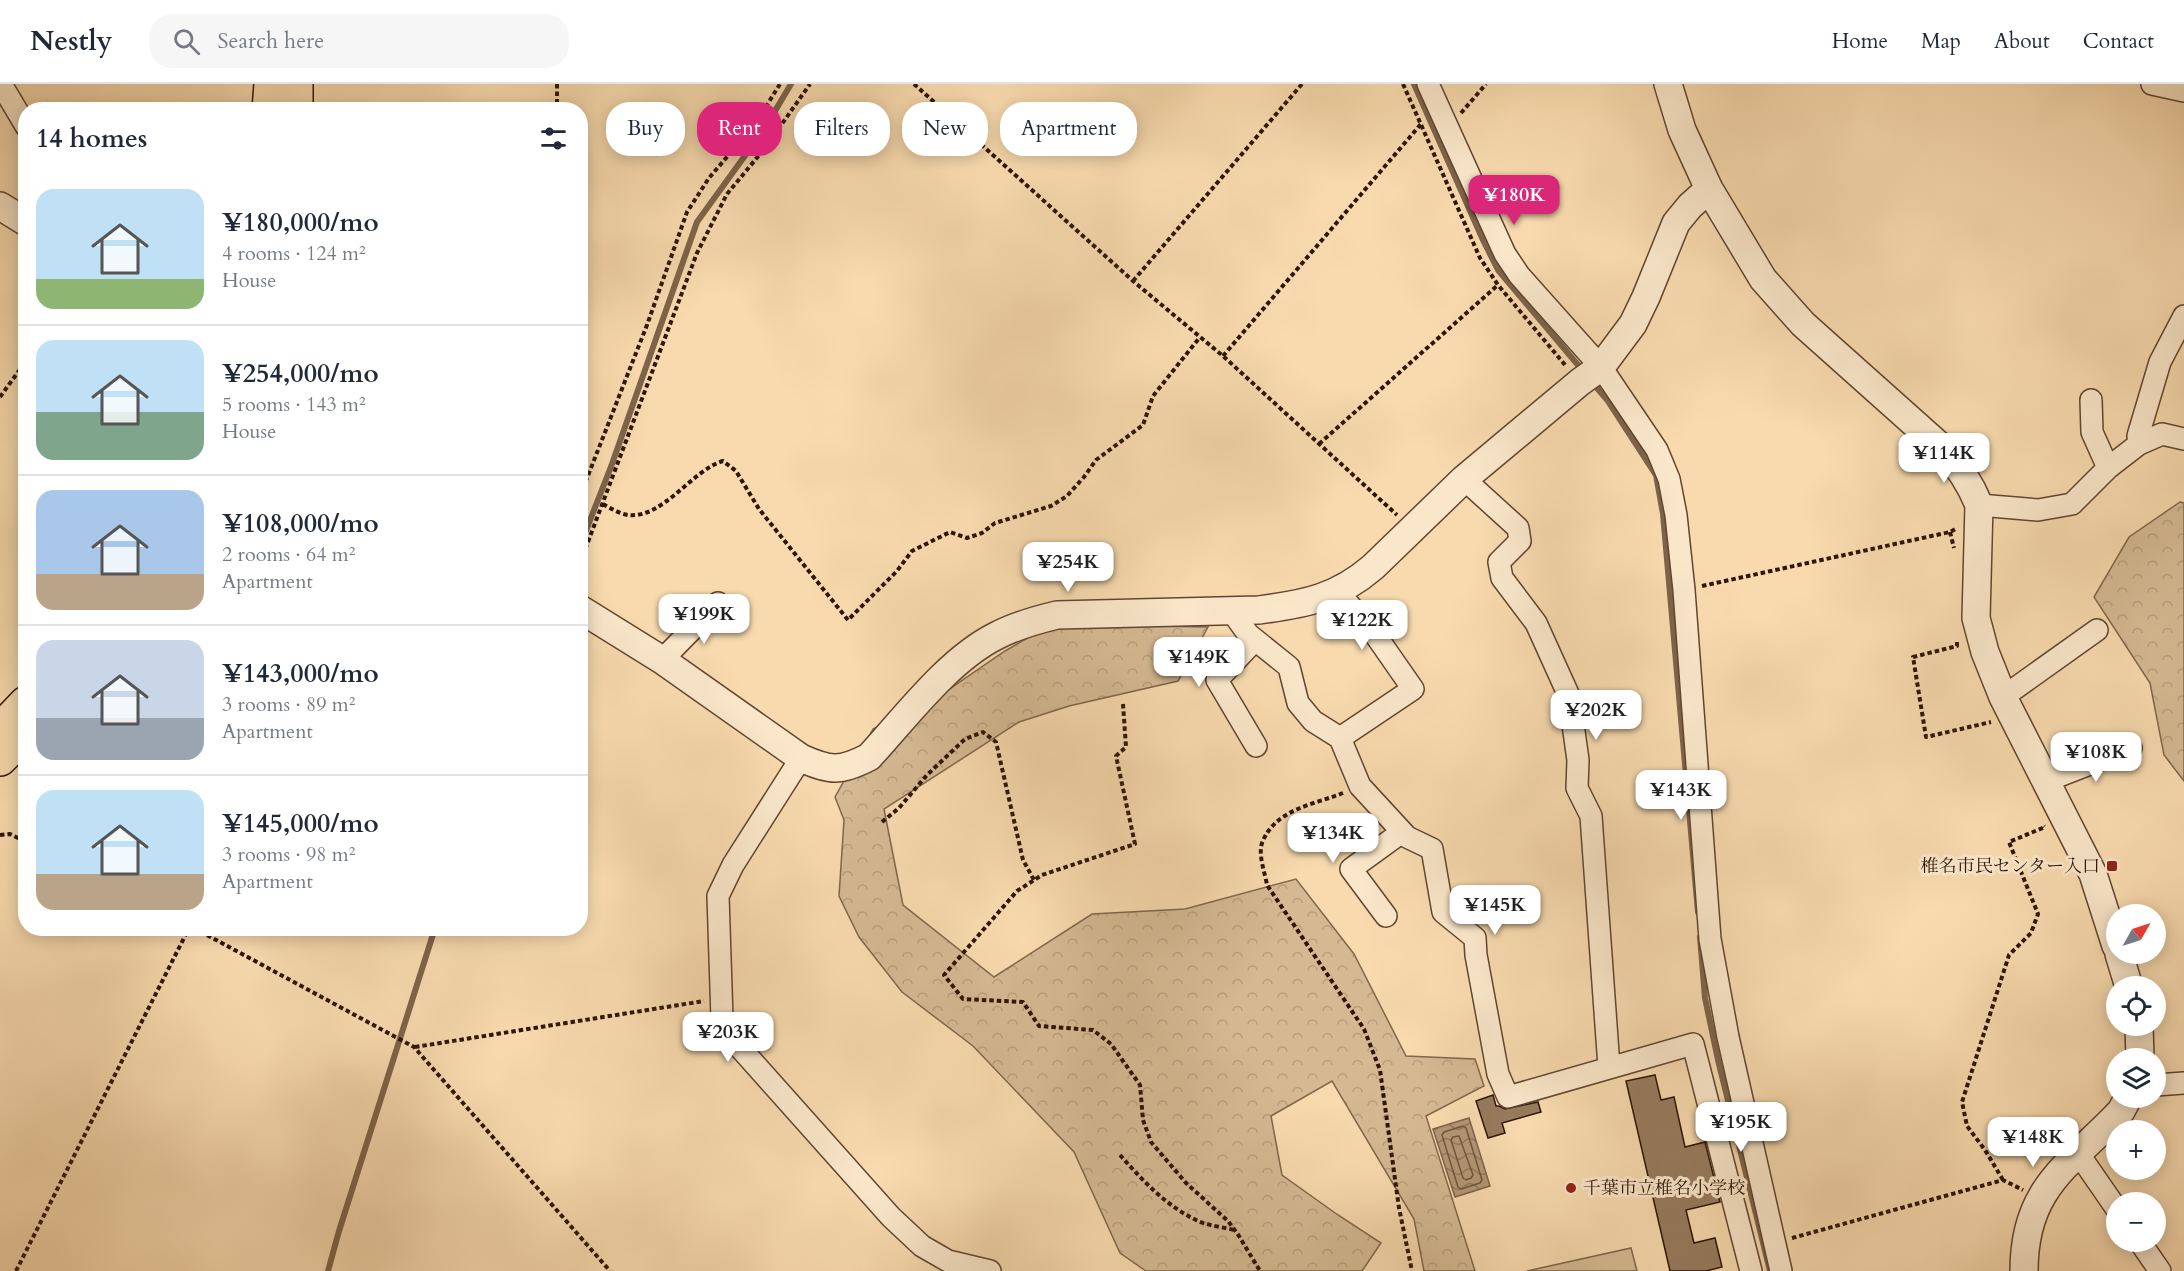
<!DOCTYPE html>
<html lang="en">
<head>
<meta charset="utf-8">
<style>
  body { margin:0; font-family:Cardo,"Noto Serif JP",serif; background:#f6f6f7; color:#1f2937; height:100vh; display:flex; flex-direction:column; font-size:22px; white-space:nowrap }
  * { box-sizing:border-box; margin:0 }
  p { font-size:20px; color:#747a83 }
  .icon { flex:none; width:33px; height:33px; fill:none; stroke:currentColor; stroke-width:2; stroke-linecap:round; stroke-linejoin:round }
  .map { position:relative; flex:1; overflow:hidden }
  .panel { position:absolute; left:18px; top:18px; width:570px; height:834px; display:flex; flex-direction:column; background:#fff; border-radius:24px; box-shadow:0 3px 15px #0003 }
  .panel>* { flex:none }
  .guide { position:absolute; left:606px; top:18px; width:570px; height:54px; display:flex; gap:12px }
  .needle { width:39px; rotate:51deg }
  .fabs { position:absolute; left:2106px; top:820px; display:grid; gap:12px }
  .fabs a { display:grid; place-items:center; width:60px; height:60px; border-radius:50%; background:#fff; box-shadow:0 3px 15px #0003; font-size:30px }
  .price { position:absolute; translate:-50% -51px; padding:0 14px; border-radius:12px; background:#fff; color:#222; font-size:20px; line-height:39px; filter:drop-shadow(0 2px 3px #0008) }
  .price::after { content:''; position:absolute; left:50%; top:36px; width:18px; height:14px; margin-left:-9px; background:inherit; clip-path:polygon(0 0,100% 0,50% 100%) }
  .price.selected { background:#db2777; color:#fff }
  ul { padding:0; list-style:none }
  li { display:flex; align-items:center; gap:18px; height:150px; padding:0 18px }
  li+li { border-top:2px solid #e0e1e3 }
  li span { display:grid; place-items:center; flex:none; width:168px; height:120px; border-radius:18px; color:#555 }
  li>.icon { margin-inline-start:auto }
  span .icon { width:72px; height:72px; fill:#fffc; stroke-width:1 }
  li b { font-size:26px }
  h2 { display:flex; justify-content:space-between; align-items:center; height:72px; padding:0 18px; font-size:26px }
  .tag { padding:0 21px; border-radius:24px; background:#fff; box-shadow:0 3px 15px #0003; font-size:21px; line-height:54px }
  .tag.selected { background:#db2777; color:#fff }
  header { display:flex; align-items:center; gap:36px; box-sizing:border-box; height:84px; padding:0 30px; background:#fff; border-bottom:2px solid #e0e1e3 }
  header strong { font-size:28px }
  nav { display:flex; gap:33px; margin-inline-start:auto; font-size:21px }
  .search { width:420px; height:54px; background:#f6f6f7; display:flex; align-items:center; gap:15px; box-sizing:border-box; padding:0 21px; border-radius:24px; color:#747a83; font-size:22px }
  .map>svg:first-child { display:block }
  .forest { fill:url(#forest-crowns); stroke:#81674c; stroke-width:1.5 }
  .pitch { fill:#d5b992; stroke:#81674c; stroke-width:1.5 }
  .water { fill:url(#water-waves); stroke:#7d6349; stroke-width:1.5 }
  .lines { fill:none; stroke-linecap:round; stroke-linejoin:round }
  .shore { stroke:#70563e; stroke-width:1.5 }
  .stream { stroke:#7d6349; stroke-width:6 }
  .building { fill:#977b5e; stroke:#2d1507; stroke-width:1.5 }
  .minor-casing { stroke:#604631; stroke-width:24 }
  .tertiary-casing { stroke:#604631; stroke-width:30 }
  .primary-casing { stroke:#2d1507; stroke-width:36 }
  .path { stroke:#2d1507; stroke-width:4; stroke-dasharray:4.5 3; stroke-linecap:butt }
  .minor { stroke:#fae7ca; stroke-width:21 }
  .tertiary { stroke:#fae7ca; stroke-width:27 }
  .primary { stroke:#f8daae; stroke-width:33 }
  .poi-dot { fill:#8f2418; stroke:#fae7ca; stroke-width:2 }
  .labels { text-anchor:middle; dominant-baseline:central; stroke-width:6; stroke-linejoin:round; paint-order:stroke }
  .poi-label { font-size:18px; fill:#2d1507; stroke:#fae7ca; text-anchor:end }
</style>
</head>
<body>
<header>
<strong>Nestly</strong>
<div class="search"><svg class="icon" aria-label="search" viewBox="0 0 24 24"><circle cx="10" cy="10" r="6"/><path d="M15 15l6 6"/></svg>Search here</div>
<nav><a>Home</a><a>Map</a><a>About</a><a>Contact</a></nav>
</header>
<div class="map">
<svg width="2184" height="1187" viewBox="0 0 2184 1187">
  <defs>
    <pattern id="forest-crowns" width="20" height="18" patternUnits="userSpaceOnUse" patternTransform="scale(1.5)"><rect width="20" height="18" fill="#d5b992"/><path d="M2 6a3 3 0 1 1 6 0M12 15a3 3 0 1 1 6 0" fill="none" stroke="#b79e7c"/></pattern>
    <pattern id="water-waves" width="16" height="10" patternUnits="userSpaceOnUse" patternTransform="scale(1.5)"><rect width="16" height="10" fill="#b39775"/><path d="M0 5q4-4 8 0t8 0" fill="none" stroke="#927a5e"/></pattern>
  </defs>
  <rect width="100%" height="100%" fill="#f8daae"/>
  <filter id="stains"><feTurbulence type="fractalNoise" baseFrequency=".00333" numOctaves="4"/><feColorMatrix values="0 0 0 0 .2 0 0 0 0 .09 0 0 0 0 .02 0 0 0 .5 -.17"/></filter>
  <radialGradient id="worn" r=".72"><stop offset=".6" stop-color="#630" stop-opacity="0"/><stop offset="1" stop-color="#630" stop-opacity=".3"/></radialGradient>
  <!-- forest -->
  <path class="forest" d="M 2180,418 L 2184,419 L 2184,697 L 2164,671 L 2150,599 L 2094,513 L 2129,453 Z
    M 1052,540 L 1208,543 L 1178,597 L 1069,622 L 1019,638 L 884,725 L 903,821 L 994,893 L 1092,830 L 1185,825 L 1296,795 L 1354,870 L 1406,972 L 1475,975 L 1484,1002 L 1426,1032 L 1475,1187 L 1424,1187 L 1414,1135 L 1332,997 L 1271,1032 L 1282,1091 L 1338,1131 L 1381,1159 L 1362,1187 L 1146,1187 L 1120,1169 L 1074,1068 L 973,962 L 902,908 L 859,853 L 839,812 L 844,736 L 835,713 L 873,645 L 945,608 L 1005,567 Z"/>
  <!-- pitch -->
  <path class="pitch" d="M 1631,1164 L 1637,1187 L 1527,1187 Z"/>
  <!-- water -->
  <path class="water" d="M 1469,1034 L 1490,1102 L 1455,1113 L 1433,1045 Z"/>
  <g class="lines">
    <!-- shore -->
    <path class="shore" d="M 1463,1042 L 1466,1044 L 1482,1096 L 1480,1099 L 1461,1105 L 1458,1103 L 1442,1051 L 1444,1048 Z
      M 1459,1052 L 1473,1091 L 1471,1094 L 1466,1096 L 1463,1094 L 1451,1056 L 1453,1053 Z"/>
    <!-- stream -->
    <path class="stream" d="M 1414,0 L 1483,156 L 1498,186 L 1583,287
      M 1591,297 L 1608,317 L 1656,391 L 1663,430 L 1698,828
      M 580,462 L 612,380 L 697,138 L 765,44 L 791,0
      M 1700,853 L 1705,914 L 1718,976 L 1770,1187
      M 328,1187 L 339,1147 L 435,844"/>
  </g>
  <!-- building -->
  <path class="building" d="M 1655,991 L 1661,1016 L 1674,1013 L 1685,1063 L 1705,1058 L 1720,1118 L 1686,1126 L 1694,1159 L 1715,1154 L 1722,1183 L 1706,1187 L 1670,1187 L 1626,997 Z
    M 1493,1011 L 1496,1022 L 1499,1022 L 1505,1025 L 1538,1018 L 1541,1028 L 1502,1039 L 1505,1049 L 1488,1054 L 1476,1017 Z"/>
  <g class="lines">
    <!-- minor casing -->
    <g class="minor-casing">
      <path id="minor" d="M 1,0 L 26,42
        M 1428,0 L 1505,170 L 1519,191 L 1601,283 L 1657,366 L 1669,395 L 1676,431 L 1684,506 L 1710,855 L 1728,953 L 1781,1187
        M 2152,0 L 2184,7
        M 2091,316 L 2092,348 L 2108,384
        M 2139,360 L 2138,352 L 2160,278 L 2184,232
        M 1464,395 L 1518,444 L 1520,457 L 1499,478 L 1502,494 L 1536,539 L 1569,612 L 1578,676 L 1577,704 L 1591,732 L 1609,983
        M 1979,421 L 2038,426 L 2072,420 L 2108,384 L 2139,360 L 2162,350 L 2184,355
        M 1338,508 L 1374,549 L 1413,605 L 1340,654 L 1360,702 L 1407,753 L 1432,765 L 1443,828 L 1475,854 L 1476,871 L 1498,990 L 1508,1013 L 1693,960 L 1751,1187
        M 1230,525 L 1248,550 L 1289,583 L 1298,619 L 1313,637 L 1340,654
        M 1255,556 L 1217,596 L 1256,662
        M 662,576 L 718,519
        M 2003,613 L 2097,546
        M 801,674 L 733,781 L 718,812 L 722,935 L 734,957 L 891,1133 L 922,1162 L 948,1177 L 990,1187
        M 2046,697 L 2131,664
        M 1386,832 L 1351,785 L 1402,748
        M 2156,1001 L 2184,999
        M 2078,1069 L 2116,1124
        M 2140,1158 L 2160,1187"/>
    </g>
    <!-- tertiary casing -->
    <g class="tertiary-casing">
      <path id="tertiary" d="M 1668,0 L 1682,46 L 1709,105 L 1763,195 L 1803,240 L 1943,365 C 1959,382 1970,399 1979,421 L 1976,534 L 1985,568 L 2003,613 L 2093,790 L 2116,862
        M 0,122 L 26,138
        M 580,525 L 662,576 L 801,674 C 830,687 840,688 869,673 C 905,634 948,576 996,552 C 1015,542 1036,536 1057,531 L 1259,526 C 1305,520 1337,514 1373,483 L 1464,395 L 1580,298 L 1601,283 L 1633,240 L 1646,213 L 1676,139 L 1690,122 L 1709,105
        M 2119,870 L 2129,903
        M 2139,942 L 2140,975
        M 2024,1187 C 2024,1103 2069,1082 2121,1027 L 2128,1014"/>
    </g>
    <!-- primary casing -->
    <g class="primary-casing">
      <path id="primary" d="M 296,0 L 296,26
        M 269,26 L 271,0
        M 0,646 L 26,619
        M 0,675 L 26,649"/>
    </g>
    <!-- path -->
    <path class="path" d="M 557,0 L 557,26
      M 914,0 L 1133,197 L 1223,272 L 1397,431
      M 1403,0 L 1480,174 L 1498,201 L 1566,282
      M 1461,29 L 1486,0
      M 1133,197 L 1302,0
      M 1223,272 L 1421,40
      M 0,313 L 26,277
      M 1319,360 L 1498,201
      M 580,412 L 647,241 L 687,128 L 709,94 L 755,40 L 780,0
      M 603,420 C 610,424 620,430 628,431 C 663,435 692,386 723,377 L 736,387 L 759,425 L 848,536 L 897,487 L 912,467 L 950,448 L 967,454 L 982,449 L 995,439 L 1051,422 L 1067,412 L 1084,393 L 1096,376 L 1143,341 L 1153,312 L 1200,253
      M 1950,448 L 1954,464
      M 580,479 L 697,169 L 727,110 L 765,64 L 810,0
      M 1702,502 L 1950,448 L 1957,444
      M 1957,558 L 1957,562 L 1913,573 L 1926,653 L 1991,638
      M 1123,620 L 1126,663 L 1116,672 L 1135,760 L 1042,791 L 1017,807 L 944,891 L 963,915 L 1023,918 L 1039,942 L 1093,946 L 1111,960 L 1140,1001 L 1143,1036 L 1151,1058 L 1186,1099 L 1228,1137 L 1239,1152 L 1260,1187
      M 1343,709 C 1313,721 1275,725 1262,759 C 1258,771 1265,789 1267,801 L 1364,945 L 1380,986 L 1399,1124 L 1412,1187
      M 882,738 L 899,724 L 927,691 L 965,655 L 983,648 L 996,658 L 1023,776 L 1034,796
      M 0,751 L 10,750 L 26,758
      M 194,844 L 414,963 L 610,1187
      M 415,963 L 704,917
      M 1120,1071 C 1143,1097 1166,1122 1198,1137 C 1209,1142 1223,1143 1234,1146
      M 2003,1096 L 1985,1066 L 1967,1042 L 1962,1018 L 2009,871 L 2031,849 L 2038,830 L 2009,758 L 2045,743 L 2044,742
      M 1792,1154 L 2003,1096 L 2023,1106
      M 16,1187 L 189,844"/>
    <!-- minor -->
    <use href="#minor" class="minor"/>
    <!-- tertiary -->
    <use href="#tertiary" class="tertiary"/>
    <!-- primary -->
    <use href="#primary" class="primary"/>
  </g>
  <!-- markers -->
  <g class="poi-dot">
    <rect x="2106" y="776" width="12" height="12" rx="3"/>
    <circle cx="1571" cy="1104" r="6"/>
  </g>
  <g class="labels">
    <!-- poi labels -->
    <g class="poi-label">
      <text x="2100" y="782">椎名市民センター入口</text>
      <text x="1583" y="1104" text-anchor="start">千葉市立椎名小学校</text>
    </g>
  </g>
  <rect width="100%" height="100%" filter="url(#stains)"/>
  <rect width="100%" height="100%" fill="url(#worn)"/>
</svg>
<div class="fabs">
<a><svg class="needle" viewBox="-14 -14 28 28"><path d="M0-13l5 13h-10z" fill="#e53935"/><path d="M0 13l5-13h-10z" fill="#747a83"/></svg></a>
<a><svg class="icon" aria-label="locate" viewBox="0 0 24 24"><circle cx="12" cy="12" r="6"/><path d="M12 2v4M12 18v4M2 12h4M18 12h4"/></svg></a>
<a><svg class="icon" aria-label="layers" viewBox="0 0 24 24"><path d="M12 4l9 5-9 5-9-5zM3 14l9 5 9-5"/></svg></a>
<a>+</a>
<a>−</a>
</div>
<b class="price selected" style="left:1514px;top:142px">¥180K</b>
<b class="price" style="left:1944px;top:400px">¥114K</b>
<b class="price" style="left:1068px;top:509px">¥254K</b>
<b class="price" style="left:704px;top:561px">¥199K</b>
<b class="price" style="left:1362px;top:567px">¥122K</b>
<b class="price" style="left:1199px;top:604px">¥149K</b>
<b class="price" style="left:1596px;top:657px">¥202K</b>
<b class="price" style="left:2096px;top:699px">¥108K</b>
<b class="price" style="left:1681px;top:737px">¥143K</b>
<b class="price" style="left:1333px;top:780px">¥134K</b>
<b class="price" style="left:1495px;top:852px">¥145K</b>
<b class="price" style="left:728px;top:979px">¥203K</b>
<b class="price" style="left:1741px;top:1069px">¥195K</b>
<b class="price" style="left:2033px;top:1084px">¥148K</b>
<div class="guide">
<a class="tag">Buy</a>
<a class="tag selected">Rent</a>
<a class="tag">Filters</a>
<a class="tag">New</a>
<a class="tag">Apartment</a>
</div>
<section class="panel">
<h2>14 homes<svg class="icon" aria-label="filters" viewBox="0 0 24 24"><path d="M4 7h16M4 17h16"/><circle cx="9" cy="7" r="2"/><circle cx="15" cy="17" r="2"/></svg></h2>
<ul>
<li><span style="background:linear-gradient(#bfe0f5 75%,#8fb573 0)"><svg class="icon" aria-label="home" viewBox="0 0 24 24"><path d="M3 11l9-7 9 7M6 9v11h12V9"/></svg></span><div><b>¥180,000/mo</b><p>4 rooms · 124 m²</p><p>House</p></div></li>
<li><span style="background:linear-gradient(#bfe0f5 60%,#7fa58c 0)"><svg class="icon" aria-label="home" viewBox="0 0 24 24"><path d="M3 11l9-7 9 7M6 9v11h12V9"/></svg></span><div><b>¥254,000/mo</b><p>5 rooms · 143 m²</p><p>House</p></div></li>
<li><span style="background:linear-gradient(#a9c7e8 70%,#b9a48a 0)"><svg class="icon" aria-label="home" viewBox="0 0 24 24"><path d="M3 11l9-7 9 7M6 9v11h12V9"/></svg></span><div><b>¥108,000/mo</b><p>2 rooms · 64 m²</p><p>Apartment</p></div></li>
<li><span style="background:linear-gradient(#c9d6e8 65%,#9aa5b1 0)"><svg class="icon" aria-label="home" viewBox="0 0 24 24"><path d="M3 11l9-7 9 7M6 9v11h12V9"/></svg></span><div><b>¥143,000/mo</b><p>3 rooms · 89 m²</p><p>Apartment</p></div></li>
<li><span style="background:linear-gradient(#bfe0f5 70%,#b9a48a 0)"><svg class="icon" aria-label="home" viewBox="0 0 24 24"><path d="M3 11l9-7 9 7M6 9v11h12V9"/></svg></span><div><b>¥145,000/mo</b><p>3 rooms · 98 m²</p><p>Apartment</p></div></li>
</ul>
</section>
</div>
</body>
</html>
